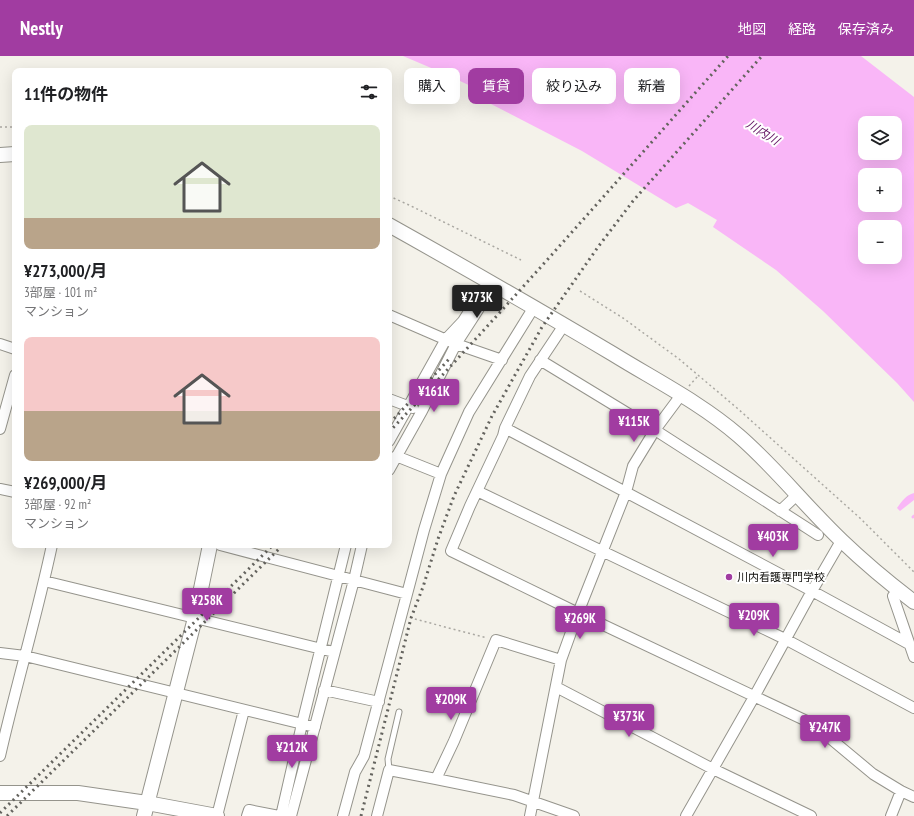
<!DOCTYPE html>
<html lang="ja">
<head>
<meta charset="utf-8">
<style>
  body { margin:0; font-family:"PT Sans Narrow","Noto Sans JP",sans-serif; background:#f2f2f2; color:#202124; height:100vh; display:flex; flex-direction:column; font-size:15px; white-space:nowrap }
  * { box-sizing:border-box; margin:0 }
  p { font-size:13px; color:#757577 }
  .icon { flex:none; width:22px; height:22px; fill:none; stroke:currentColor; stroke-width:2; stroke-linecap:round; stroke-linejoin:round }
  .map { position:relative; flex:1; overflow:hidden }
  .details { position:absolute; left:12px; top:12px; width:380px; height:480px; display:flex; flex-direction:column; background:#fff; border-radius:8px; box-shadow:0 4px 16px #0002 }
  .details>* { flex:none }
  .guide { position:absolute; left:404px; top:12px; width:380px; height:36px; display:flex; gap:8px }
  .tools { position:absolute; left:858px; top:60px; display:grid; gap:8px }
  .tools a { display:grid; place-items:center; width:44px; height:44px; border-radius:8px; background:#fff; box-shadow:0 4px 16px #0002; font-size:20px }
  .price { position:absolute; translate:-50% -34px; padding:0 9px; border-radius:4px; background:#a13ca1; color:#fff; font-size:13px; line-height:26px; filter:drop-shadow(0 1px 2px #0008) }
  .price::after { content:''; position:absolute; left:50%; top:24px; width:12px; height:9px; margin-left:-6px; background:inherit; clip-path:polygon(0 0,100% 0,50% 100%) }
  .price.current { background:#222; color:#fff }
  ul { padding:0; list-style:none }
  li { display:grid; align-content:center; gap:8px; height:212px; padding:0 12px }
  li span { display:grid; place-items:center; height:124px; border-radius:8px; color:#555 }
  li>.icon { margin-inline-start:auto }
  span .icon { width:72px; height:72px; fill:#fffc; stroke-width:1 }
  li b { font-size:17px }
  h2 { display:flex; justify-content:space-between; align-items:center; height:48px; padding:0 12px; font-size:17px }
  .chip { padding:0 14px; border-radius:8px; background:#fff; box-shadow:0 4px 16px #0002; font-size:14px; line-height:36px }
  .chip.current { background:#a13ca1; color:#fff }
  header { display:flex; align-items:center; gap:24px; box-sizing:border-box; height:56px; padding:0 20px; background:#a13ca1; color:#fff }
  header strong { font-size:19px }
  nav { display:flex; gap:22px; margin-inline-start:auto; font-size:14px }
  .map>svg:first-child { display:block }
  .water { fill:#f9b6f7; fill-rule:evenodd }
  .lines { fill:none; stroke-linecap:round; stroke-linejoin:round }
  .stream { stroke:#f9b6f7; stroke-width:3 }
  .lane-casing { stroke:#95948c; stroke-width:7 }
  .street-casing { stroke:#95948c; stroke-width:12 }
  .secondary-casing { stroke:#95948c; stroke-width:16 }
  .path { stroke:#aaa8a2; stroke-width:1.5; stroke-dasharray:2 3; stroke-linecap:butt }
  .lane { stroke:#fff; stroke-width:5 }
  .street { stroke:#fff; stroke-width:10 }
  .secondary { stroke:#fff; stroke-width:14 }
  .rail { stroke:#64635e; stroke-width:3; stroke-dasharray:2 4; stroke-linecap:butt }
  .poi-dot { fill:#a13ca1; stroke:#fff; stroke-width:1.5 }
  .labels { text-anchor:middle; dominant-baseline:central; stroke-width:4; stroke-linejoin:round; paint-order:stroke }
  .poi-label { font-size:11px; fill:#0e0d0a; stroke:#fff; text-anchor:start }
  .water-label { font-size:12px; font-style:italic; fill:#621462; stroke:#fff }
</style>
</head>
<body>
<header>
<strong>Nestly</strong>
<nav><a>地図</a><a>経路</a><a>保存済み</a></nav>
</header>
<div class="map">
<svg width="914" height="760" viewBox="0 0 914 760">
  <rect width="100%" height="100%" fill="#f4f2ea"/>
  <!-- water -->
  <path class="water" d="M 403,0 L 861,0 L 914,41 L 914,346 L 897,327 L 823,255 L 776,214 L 713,171 L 717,164 L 688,147 L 676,152 L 582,95 L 491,48 L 494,41 L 443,17 ZM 865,67 L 895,67 L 895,97 L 865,97 ZM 865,119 L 895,119 L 895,149 L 865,149 ZM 865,171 L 895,171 L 895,201 L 865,201 Z
    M 914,437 L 914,444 L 900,455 L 897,452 C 902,445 906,439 914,437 Z"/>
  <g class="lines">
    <!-- stream -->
    <path class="stream" d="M 913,461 L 914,460"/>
    <!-- lane casing -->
    <g class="lane-casing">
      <path id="lane" d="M 389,714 L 388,703 L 399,656"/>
    </g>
    <!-- street casing -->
    <g class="street-casing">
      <path id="street" d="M 389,259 L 456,288 L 502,304
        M 564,269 L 530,320 L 505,372 L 503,380 L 470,450 L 451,495 L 578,557 L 813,668 L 873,718 L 901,735 L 914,741
        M 0,288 L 15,293
        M 540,304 L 655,374 L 818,479
        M 389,343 L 413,352
        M 505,372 L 812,535 L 909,588
        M 0,373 L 15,319
        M 389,385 L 446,283 L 463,265 L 470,254
        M 396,400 L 441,418
        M 389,414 L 422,355 L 456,288 L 485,243 L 491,227
        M 0,433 L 15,436
        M 477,435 L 785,583 L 914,652
        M 780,455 L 797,439
        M 220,489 L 407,538
        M 44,525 L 334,596
        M 893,540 L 914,601
        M 0,597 L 25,600 L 315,671
        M 561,604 L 496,584 L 454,685 L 436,723 L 514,739 L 574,760
        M 556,631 L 713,713 L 811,760
        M 324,634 L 379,646
        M 0,700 C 16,629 37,560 52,489
        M 217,760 L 244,654
        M 247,760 L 249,754 L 279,760
        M 281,760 L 302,668 L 346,489
        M 291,760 L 354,524 L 362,489
        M 343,760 L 355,716 L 364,700 L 424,474 L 441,418 L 469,356 L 534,251
        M 377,760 L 389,714 L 436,723
        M 530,760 L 561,604 L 578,557 L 626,436 L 633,410 L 655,374 L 681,339
        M 686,760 L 754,641 L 812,535 L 841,485
        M 891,760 L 901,735"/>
    </g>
    <!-- secondary casing -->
    <g class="secondary-casing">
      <path id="secondary" d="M 0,99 L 15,98
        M 389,169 C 464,211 539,254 613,298 C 655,324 701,347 739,380 C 776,412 806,451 842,485 C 865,507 889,527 914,546
        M 0,737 L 78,737 L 147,747 L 217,760
        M 144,760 L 195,562 L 210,489"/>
    </g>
    <!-- path -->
    <path class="path" d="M 0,71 L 15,71
      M 389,140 L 409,149 L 521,204
      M 580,235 L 623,262 L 679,303 L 737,352 L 861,463 L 914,516
      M 689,330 L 698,320
      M 411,561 L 411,562 L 487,582"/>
    <!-- lane -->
    <use href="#lane" class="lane"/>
    <!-- street -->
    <use href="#street" class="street"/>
    <!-- secondary -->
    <use href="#secondary" class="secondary"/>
    <!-- rail -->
    <path class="rail" d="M 390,367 L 451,301
      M 389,376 C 505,254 616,126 728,0
      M 0,757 L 273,489
      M 7,760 L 283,489
      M 361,760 L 411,562 L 423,531 L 438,483 L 454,440 L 492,360 L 542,271 L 598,191 L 633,145 L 762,0"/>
  </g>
  <!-- markers -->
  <circle class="poi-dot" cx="729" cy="521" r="4"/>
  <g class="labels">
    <!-- poi labels -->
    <g class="poi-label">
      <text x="737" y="521">川内看護専門学校</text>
    </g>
    <!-- water labels -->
    <g class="water-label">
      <text transform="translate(763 76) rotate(32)">川内川</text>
    </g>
  </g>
</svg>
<div class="tools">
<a><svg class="icon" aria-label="layers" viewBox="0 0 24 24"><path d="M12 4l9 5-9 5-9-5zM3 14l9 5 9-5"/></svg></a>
<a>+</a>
<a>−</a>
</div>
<b class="price current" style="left:477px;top:263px">¥273K</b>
<b class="price" style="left:434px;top:357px">¥161K</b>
<b class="price" style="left:634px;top:387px">¥115K</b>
<b class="price" style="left:773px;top:502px">¥403K</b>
<b class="price" style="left:207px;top:566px">¥258K</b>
<b class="price" style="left:754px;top:581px">¥209K</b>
<b class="price" style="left:580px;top:584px">¥269K</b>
<b class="price" style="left:451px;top:665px">¥209K</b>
<b class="price" style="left:629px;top:682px">¥373K</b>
<b class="price" style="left:825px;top:693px">¥247K</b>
<b class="price" style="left:292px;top:713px">¥212K</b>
<div class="guide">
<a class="chip">購入</a>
<a class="chip current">賃貸</a>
<a class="chip">絞り込み</a>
<a class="chip">新着</a>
</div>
<section class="details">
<h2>11件の物件<svg class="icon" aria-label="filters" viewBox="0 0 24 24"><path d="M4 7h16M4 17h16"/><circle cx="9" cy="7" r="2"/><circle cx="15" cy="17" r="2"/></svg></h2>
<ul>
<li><span style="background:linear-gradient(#dfe7d0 75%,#b9a48a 0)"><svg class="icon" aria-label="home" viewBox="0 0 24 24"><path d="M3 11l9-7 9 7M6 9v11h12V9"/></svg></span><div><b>¥273,000/月</b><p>3部屋 · 101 m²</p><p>マンション</p></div></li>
<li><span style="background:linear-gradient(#f6c9c9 60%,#b9a48a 0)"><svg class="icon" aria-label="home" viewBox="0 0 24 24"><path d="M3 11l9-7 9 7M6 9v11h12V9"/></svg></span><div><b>¥269,000/月</b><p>3部屋 · 92 m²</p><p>マンション</p></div></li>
</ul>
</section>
</div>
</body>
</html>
